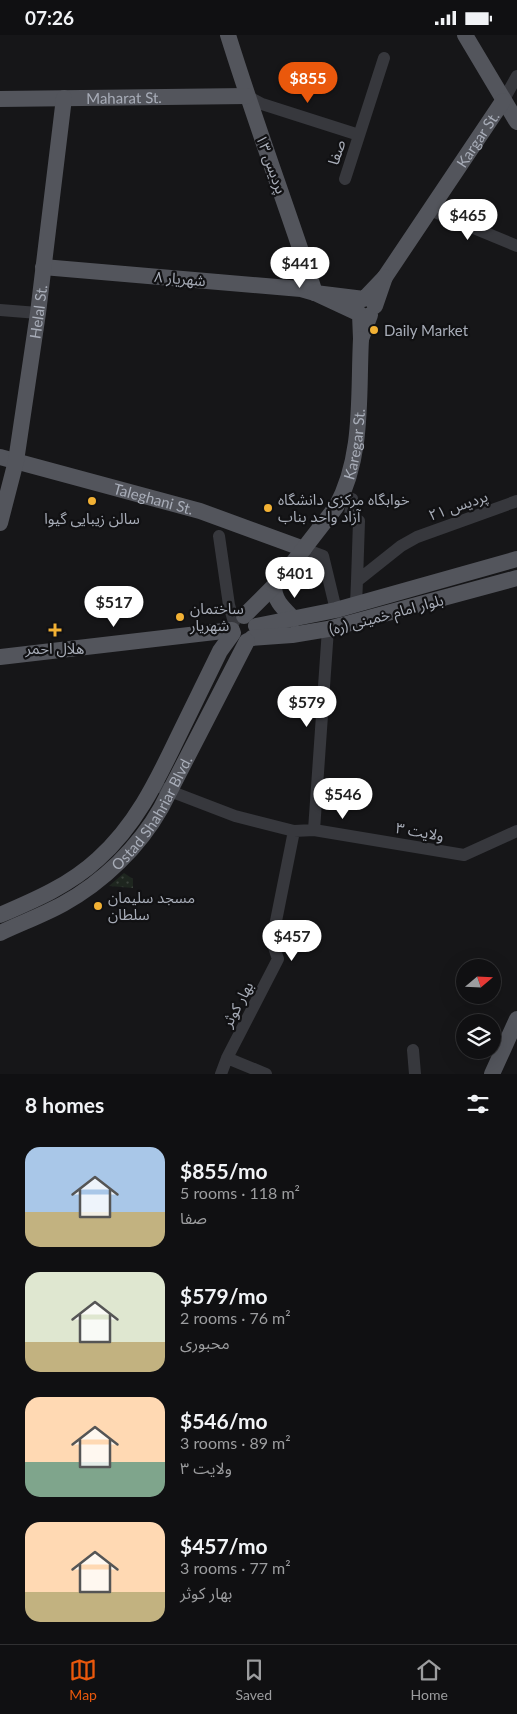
<!DOCTYPE html>
<html lang="en">
<head>
<meta charset="utf-8">
<style>
  body { margin:0; font-family:Lato,"Noto Sans Arabic",sans-serif; background:#19191b; color:#f1f3f6; height:100vh; display:flex; flex-direction:column; font-size:19px; white-space:nowrap }
  * { box-sizing:border-box; margin:0 }
  p { font-size:16px; color:#9c9d9f }
  .icon { flex:none; width:28px; height:28px; fill:none; stroke:currentColor; stroke-width:2; stroke-linecap:round; stroke-linejoin:round }
  .map { position:relative; height:1039px; overflow:hidden }
  .details { display:flex; flex-direction:column; background:#101012; flex:1 }
  .details>* { flex:none }
  .needle { width:32px; rotate:71deg }
  .buttons { position:absolute; left:456px; top:924px; display:grid; gap:10px }
  .buttons a { display:grid; place-items:center; width:45px; height:45px; border-radius:50%; background:#101012; box-shadow:0 5px 20px #0002,0 0 0 1px #303032; font-size:25px }
  .price { position:absolute; translate:-50% -42px; padding:0 11px; border-radius:18px; background:#fff; color:#222; font-size:16px; line-height:32px; filter:drop-shadow(0 1px 2px #0008) }
  .price::after { content:''; position:absolute; left:50%; top:30px; width:15px; height:11px; margin-left:-8px; background:inherit; clip-path:polygon(0 0,100% 0,50% 100%) }
  .price.current { background:#ea580c; color:#fff }
  ul { padding:0; list-style:none }
  li { display:flex; align-items:center; gap:15px; height:125px; padding:0 25px }
  li span { display:grid; place-items:center; flex:none; width:140px; height:100px; border-radius:15px; color:#555 }
  li>.icon { margin-inline-start:auto }
  span .icon { width:60px; height:60px; fill:#fffc; stroke-width:1 }
  li b { font-size:21px }
  h2 { display:flex; justify-content:space-between; align-items:center; height:60px; padding:0 25px; font-size:21px }
  .status { display:flex; justify-content:space-between; align-items:center; height:35px; padding:0 25px; background:#101012; direction:ltr }
  .status svg { height:14px; fill:currentColor }
  .tabs { display:flex; justify-content:space-around; align-items:center; height:70px; border-top:1px solid #303032; background:#101012; font-size:14px; color:#9c9d9f }
  .tabs a { display:grid; justify-items:center; gap:2px }
  .tabs .current { color:#ea580c }
  .map>svg:first-child { display:block }
  .grass { fill:url(#grass-dots) }
  .lines { fill:none; stroke-linecap:round; stroke-linejoin:round }
  .minor { stroke:#37383d; stroke-width:12 }
  .major { stroke:#53555c; stroke-width:16 }
  .poi-dot { fill:#f2b134; stroke:#111113; stroke-width:2 }
  .labels { text-anchor:middle; dominant-baseline:central; stroke-width:4.5; stroke-linejoin:round; paint-order:stroke }
  .street-label { font-size:15px; fill:#a8adb8; stroke:#111113 }
  .poi-label { font-size:15px; fill:#a8adb8; stroke:#111113; text-anchor:start }
</style>
</head>
<body>
<div class="status"><b>07:26</b><svg viewBox="0 0 49 12"><path d="M0 12V9h3v3zM5 12V6h3v6zM10 12V3h3v9zM15 12V0h3v12zM26 1h20v11H26zM47 4h2v5h-2z"/></svg></div>
<div class="map">
<svg width="517" height="1039" viewBox="0 0 517 1039">
  <defs>
    <pattern id="grass-dots" width="8" height="8" patternUnits="userSpaceOnUse" patternTransform="scale(1.25)"><rect width="8" height="8" fill="#1e261f"/><path d="M2 2h.1M6 6h.1" fill="none" stroke="#3c433d" stroke-width="1.8" stroke-linecap="round"/></pattern>
  </defs>
  <rect width="100%" height="100%" fill="#161618"/>
  <!-- grass -->
  <path class="grass" d="M 124,838 L 133,844 L 133,853 L 109,851 Z"/>
  <g class="lines">
    <!-- minor -->
    <path class="minor" d="M 247,61 L 262,69 L 359,100
      M 503,66 L 517,41
      M 345,144 L 384,23
      M 430,175 L 517,211
      M 0,275 L 38,278
      M 341,461 L 352,464 L 350,481 L 359,486 L 357,546
      M 219,501 L 229,570 L 234,587
      M 304,514 L 323,521 L 336,575
      M 356,569 L 357,546 L 401,511 L 417,502 L 517,466
      M 162,753 L 235,781 L 294,796 L 314,795 L 464,820 L 517,796
      M 314,795 L 328,594
      M 413,1015 L 415,1039
      M 227,1023 L 266,1039
      M 221,1039 L 227,1023 L 278,924 L 273,909 L 274,896 L 294,796"/>
    <!-- major -->
    <g class="major">
      <path d="M 228,0 C 255,87 287,172 315,258"/>
      <path d="M 465,0 L 517,87"/>
      <path id="s1" d="M 0,64 L 247,61"/>
      <path d="M 43,232 L 301,254 L 315,258"/>
      <path id="s2" d="M 385,242 L 503,66"/>
      <path d="M 370,280 L 361,304 L 360,279 L 315,258 L 364,264 L 385,242 L 375,271"/>
      <path id="s3" d="M 0,422 L 200,476 L 304,514"/>
      <path id="s4" d="M 0,488 L 16,426 L 38,278 L 64,63"/>
      <path d="M 274,551 C 274,566 284,574 294,584"/>
      <path id="s5" d="M 244,581 L 278,547 L 336,472 C 364,421 358,360 361,304"/>
      <path d="M 256,591 L 336,575 L 517,524"/>
      <path d="M 252,603 L 292,600 L 328,594 L 517,543"/>
      <path d="M 0,622 L 232,595"/>
      <path d="M 0,880 C 35,865 70,850 98,824 C 135,791 156,748 177,704 C 191,675 206,645 220,616 L 233,598"/>
      <path id="s6" d="M 0,898 C 21,888 43,880 63,869 C 103,847 139,812 161,773 L 247,606"/>
      <path d="M 492,1039 L 517,984"/>
    </g>
  </g>
  <!-- markers -->
  <g class="poi-dot">
    <circle cx="374" cy="295" r="5"/>
    <circle cx="92" cy="466" r="5"/>
    <circle cx="268" cy="473" r="5"/>
    <circle cx="180" cy="582" r="5"/>
    <path d="M52.5 587.5h5v5h5v5h-5v5h-5v-5h-5v-5h5z"/>
    <circle cx="98" cy="871" r="5"/>
  </g>
  <g class="labels">
    <!-- street labels -->
    <g class="street-label">
      <text stroke="none"><textPath href="#s1" startOffset="124">Maharat St.</textPath></text>
      <text stroke="none"><textPath href="#s2" startOffset="166">Kargar St.</textPath></text>
      <text transform="translate(336 117) rotate(-72)">صفا</text>
      <text transform="translate(272 129) rotate(70)">پردیس ۱۳</text>
      <text transform="translate(180 243) rotate(5)">شهریار ۸</text>
      <text stroke="none"><textPath href="#s4" startOffset="215">Helal St.</textPath></text>
      <text stroke="none"><textPath href="#s5" startOffset="209">Karegar St.</textPath></text>
      <text stroke="none"><textPath href="#s3" startOffset="159">Taleghani St.</textPath></text>
      <text transform="translate(458 470) rotate(-19)">پردیس ۲۱</text>
      <text transform="translate(386 579) rotate(-15)">بلوار امام خمینی (ره)</text>
      <text stroke="none"><textPath href="#s6" startOffset="199">Ostad Shahriar Blvd.</textPath></text>
      <text transform="translate(420 796) rotate(10)">ولایت ۳</text>
      <text transform="translate(237 969) rotate(-62)">بهار کوثر</text>
    </g>
    <!-- poi labels -->
    <g class="poi-label">
      <text x="384" y="295">Daily Market</text>
      <text x="278" y="464">خوابگاه مرکزی دانشگاه<tspan x="278" dy="17">آزاد واحد بناب</tspan></text>
      <text x="92" y="483" text-anchor="middle">سالن زیبایی گیوا</text>
      <text x="190" y="573">ساختمان<tspan x="190" dy="17">شهریار</tspan></text>
      <text x="55" y="613" text-anchor="middle">هلال احمر</text>
      <text x="108" y="862">مسجد سلیمان<tspan x="108" dy="17">سلطان</tspan></text>
    </g>
  </g>
</svg>
<div class="buttons">
<a><svg class="needle" viewBox="-14 -14 28 28"><path d="M0-13l5 13h-10z" fill="#e53935"/><path d="M0 13l5-13h-10z" fill="#9c9d9f"/></svg></a>
<a><svg class="icon" aria-label="layers" viewBox="0 0 24 24"><path d="M12 4l9 5-9 5-9-5zM3 14l9 5 9-5"/></svg></a>
</div>
<b class="price current" style="left:308px;top:69px">$855</b>
<b class="price" style="left:468px;top:206px">$465</b>
<b class="price" style="left:300px;top:254px">$441</b>
<b class="price" style="left:295px;top:564px">$401</b>
<b class="price" style="left:114px;top:593px">$517</b>
<b class="price" style="left:307px;top:693px">$579</b>
<b class="price" style="left:343px;top:785px">$546</b>
<b class="price" style="left:292px;top:927px">$457</b>
</div>
<section class="details">
<h2>8 homes<svg class="icon" aria-label="filters" viewBox="0 0 24 24"><path d="M4 7h16M4 17h16"/><circle cx="9" cy="7" r="2"/><circle cx="15" cy="17" r="2"/></svg></h2>
<ul>
<li><span style="background:linear-gradient(#a9c7e8 65%,#c2b280 0)"><svg class="icon" aria-label="home" viewBox="0 0 24 24"><path d="M3 11l9-7 9 7M6 9v11h12V9"/></svg></span><div><b>$855/mo</b><p>5 rooms · 118 m²</p><p>صفا</p></div></li>
<li><span style="background:linear-gradient(#dfe7d0 70%,#c2b280 0)"><svg class="icon" aria-label="home" viewBox="0 0 24 24"><path d="M3 11l9-7 9 7M6 9v11h12V9"/></svg></span><div><b>$579/mo</b><p>2 rooms · 76 m²</p><p>محبوری</p></div></li>
<li><span style="background:linear-gradient(#ffd9b3 65%,#7fa58c 0)"><svg class="icon" aria-label="home" viewBox="0 0 24 24"><path d="M3 11l9-7 9 7M6 9v11h12V9"/></svg></span><div><b>$546/mo</b><p>3 rooms · 89 m²</p><p>ولایت ۳</p></div></li>
<li><span style="background:linear-gradient(#ffd9b3 70%,#c2b280 0)"><svg class="icon" aria-label="home" viewBox="0 0 24 24"><path d="M3 11l9-7 9 7M6 9v11h12V9"/></svg></span><div><b>$457/mo</b><p>3 rooms · 77 m²</p><p>بهار کوثر</p></div></li>
</ul>
</section>
<nav class="tabs">
<a class="current"><svg class="icon" aria-label="map" viewBox="0 0 24 24"><path d="M3 6l6-2 6 2 6-2v14l-6 2-6-2-6 2zM9 4v14M15 6v14"/></svg>Map</a>
<a><svg class="icon" aria-label="saved" viewBox="0 0 24 24"><path d="M7 4h10v16l-5-4-5 4z"/></svg>Saved</a>
<a><svg class="icon" aria-label="home" viewBox="0 0 24 24"><path d="M3 11l9-7 9 7M6 9v11h12V9"/></svg>Home</a>
</nav>
</body>
</html>
